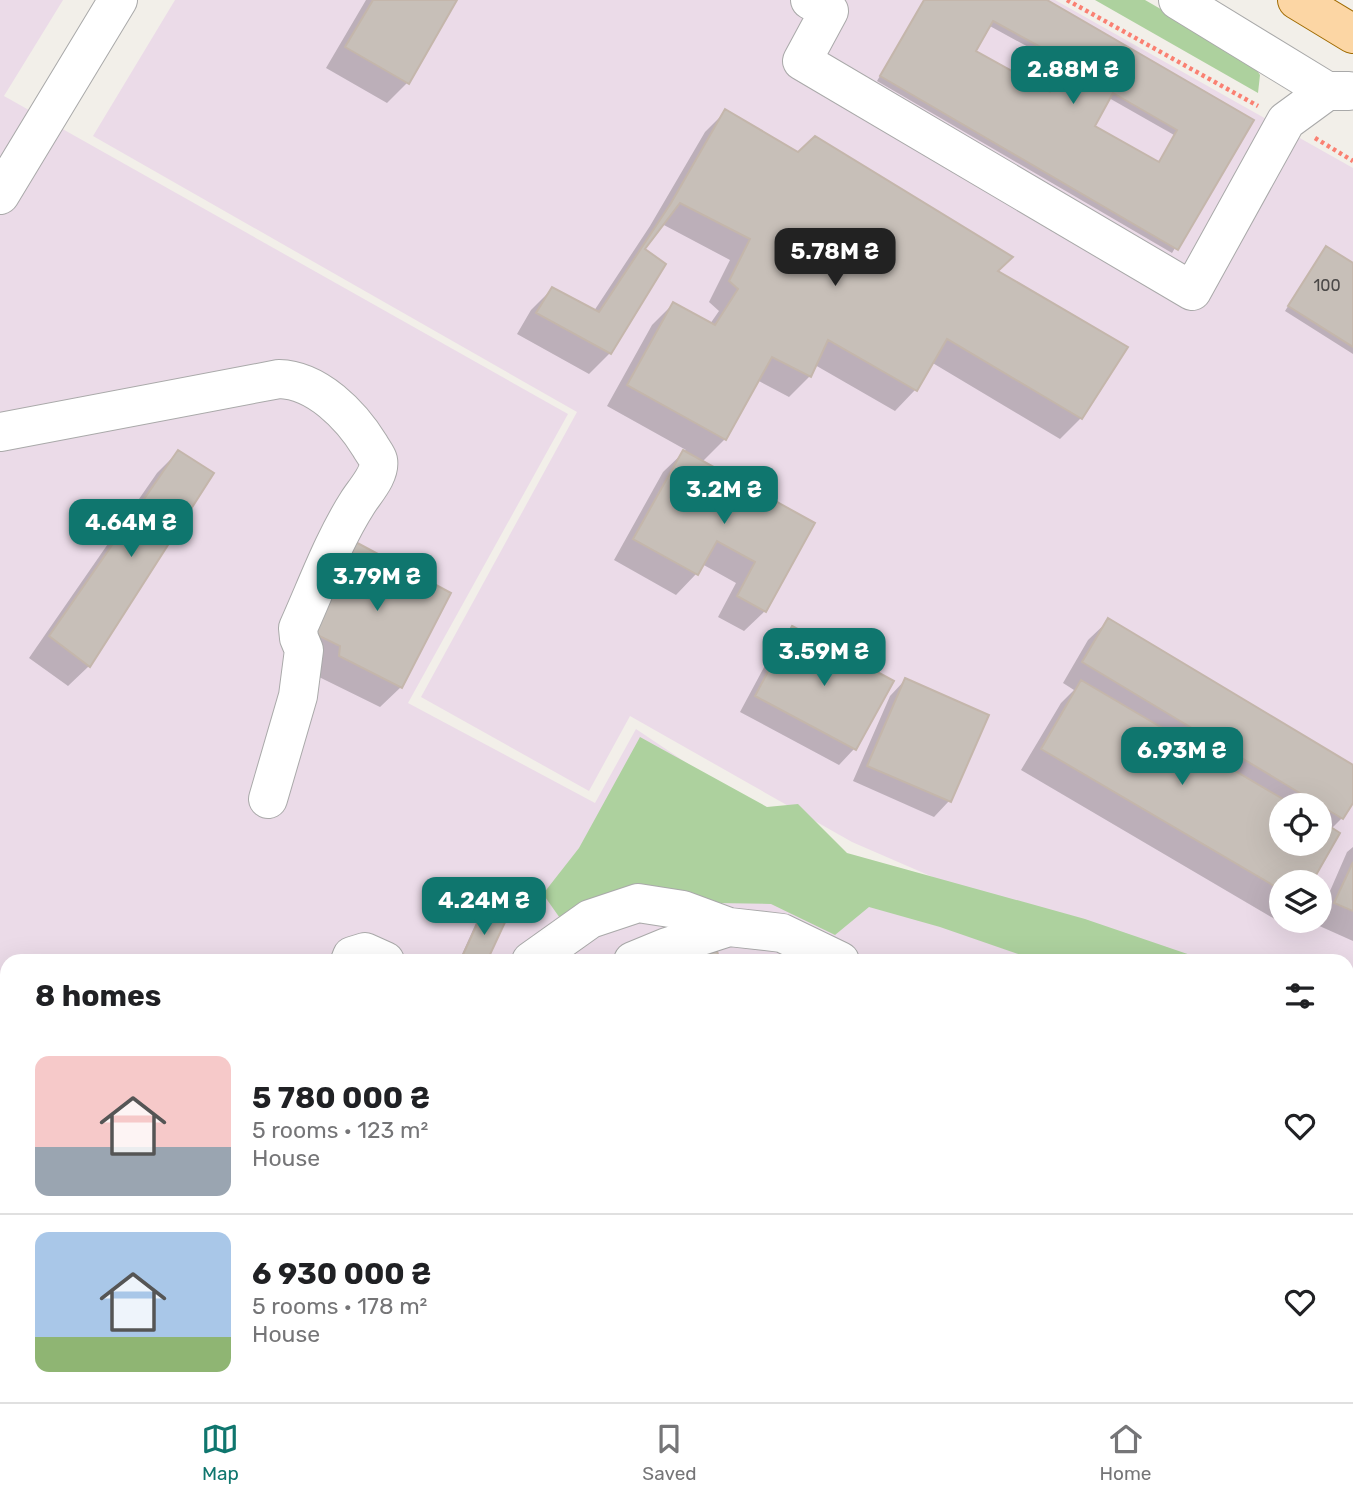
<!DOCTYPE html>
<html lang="en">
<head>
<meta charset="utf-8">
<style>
  body { margin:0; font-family:Rubik,sans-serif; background:#f6f6f6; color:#202124; height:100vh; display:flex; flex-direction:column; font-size:26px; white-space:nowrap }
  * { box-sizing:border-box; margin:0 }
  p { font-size:23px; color:#757577 }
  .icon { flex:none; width:38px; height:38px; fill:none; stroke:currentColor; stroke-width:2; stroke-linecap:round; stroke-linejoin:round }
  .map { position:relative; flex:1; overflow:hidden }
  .sheet { position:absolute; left:0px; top:954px; width:1354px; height:450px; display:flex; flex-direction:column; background:#fff; border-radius:21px 21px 0 0; box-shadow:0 7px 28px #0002 }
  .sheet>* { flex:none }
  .tools { position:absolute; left:1269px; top:793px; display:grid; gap:14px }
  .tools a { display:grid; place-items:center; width:63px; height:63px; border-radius:50%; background:#fff; box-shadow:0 7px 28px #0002; font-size:35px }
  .price { position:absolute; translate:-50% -60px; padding:0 16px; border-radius:14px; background:#0f766e; color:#fff; font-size:23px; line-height:46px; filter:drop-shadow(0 2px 4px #0008) }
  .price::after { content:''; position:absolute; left:50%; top:42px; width:21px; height:16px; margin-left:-10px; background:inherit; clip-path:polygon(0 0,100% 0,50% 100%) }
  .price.on { background:#222; color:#fff }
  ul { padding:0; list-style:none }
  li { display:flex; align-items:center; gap:21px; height:175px; padding:0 35px }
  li+li { border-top:2px solid #e0e0e0 }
  li span { display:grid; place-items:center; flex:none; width:196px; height:140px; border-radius:14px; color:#555 }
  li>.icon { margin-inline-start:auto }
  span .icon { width:84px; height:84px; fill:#fffc; stroke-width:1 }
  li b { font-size:30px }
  h2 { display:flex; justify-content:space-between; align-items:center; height:84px; padding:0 35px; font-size:30px }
  .tabs { display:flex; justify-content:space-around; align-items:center; height:98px; border-top:2px solid #e0e0e0; background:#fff; font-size:19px; color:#757577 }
  .tabs a { display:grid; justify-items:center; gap:4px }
  .tabs .on { color:#0f766e }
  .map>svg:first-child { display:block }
  .industrial { fill:#ebdbe8; fill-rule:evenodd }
  .forest { fill:#add19e }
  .shadow { fill:#0003; fill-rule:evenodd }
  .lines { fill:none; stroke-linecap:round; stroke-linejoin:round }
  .stream { stroke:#aad3df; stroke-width:8 }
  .building { fill:#c7bfb8; stroke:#c4b6ab; stroke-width:2; fill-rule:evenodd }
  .minor-casing { stroke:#a9a9a9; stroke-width:40 }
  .major-casing { stroke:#a06b00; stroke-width:40 }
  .path { stroke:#fa8072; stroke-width:4.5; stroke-dasharray:3.5 3.5; stroke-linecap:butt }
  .minor { stroke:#fff; stroke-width:38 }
  .major { stroke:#fcd6a4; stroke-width:38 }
  .labels { text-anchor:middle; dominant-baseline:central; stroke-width:6; stroke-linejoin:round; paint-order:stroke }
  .number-label { font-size:16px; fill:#4b4948 }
</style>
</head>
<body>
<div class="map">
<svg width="1353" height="1402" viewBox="0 0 1353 1402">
  <rect width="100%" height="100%" fill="#f2efe9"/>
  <!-- industrial -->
  <path class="industrial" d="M 0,0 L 63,0 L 4,96 L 568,414 L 408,703 L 595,803 L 636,729 L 849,872 L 1059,961 L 7,961 L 7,1396 L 1348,1396 L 1348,1083 L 1353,1085 L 1353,1402 L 0,1402 Z
    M 175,0 L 1055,0 L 1353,168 L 1353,1059 L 1348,1057 L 1348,961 L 1126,961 L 852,842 L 630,716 L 589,791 L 421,697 L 577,412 L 93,136 ZM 1281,805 L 1320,805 L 1320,844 L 1281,844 ZM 1281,882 L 1320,882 L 1320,920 L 1281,920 Z"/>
  <!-- forest -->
  <path class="forest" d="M 1095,0 L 1145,0 L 1251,61 L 1260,75 L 1258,93 Z
    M 640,737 L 767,807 L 798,804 L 847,853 L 1085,919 L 1208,961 L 1038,961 L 940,927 L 869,907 L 835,935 L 771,904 L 716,903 L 562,921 L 543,894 L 579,848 Z
    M 331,1397 L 664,1397 L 651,1402 L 333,1402 Z"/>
  <!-- shadow -->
  <path class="shadow" d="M 366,0 L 455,0 L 407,83 L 387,103 L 326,68 Z
    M 924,0 L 1043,0 L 1251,120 L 1172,253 L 877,81 ZM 988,25 L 1063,66 L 1048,93 L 973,52 ZM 1109,98 L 1174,135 L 1158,164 L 1092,127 Z
    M 725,112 L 996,272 L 1081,418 L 1060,439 L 931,362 L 915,390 L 895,411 L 815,365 L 810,376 L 789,397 L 757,380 L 725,439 L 702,462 L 813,524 L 765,611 L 744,631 L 718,617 L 736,583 L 702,564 L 696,574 L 676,595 L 614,560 L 663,472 L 686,450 L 607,406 L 652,325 L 673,304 L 710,324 L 719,311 L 709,302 L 730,260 L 662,224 L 642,250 L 610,353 L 589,374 L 517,334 L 531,310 L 552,289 L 594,311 L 650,226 L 705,132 Z
    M 1322,253 L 1353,266 L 1353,354 L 1285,311 Z
    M 178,452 L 89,666 L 68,686 L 29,658 L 157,473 Z
    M 327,561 L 401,687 L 380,707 L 319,677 L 284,649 Z
    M 1109,620 L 1353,767 L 1353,799 L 1342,818 L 1331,829 L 1310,882 L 1281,882 L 1281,918 L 1278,921 L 1021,770 L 1061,703 L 1074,690 L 1063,683 L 1088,640 ZM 1281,805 L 1320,805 L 1320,844 L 1281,844 Z
    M 793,628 L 854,749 L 839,765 L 740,712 L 777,643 Z
    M 905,680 L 949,801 L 934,817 L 853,781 L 890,696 Z
    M 1353,847 L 1353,941 L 1315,924 L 1320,920 L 1320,914 L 1347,852 Z
    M 485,909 L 485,961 L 459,961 L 480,914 Z
    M 1348,1152 L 1353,1154 L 1353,1189 L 1348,1187 Z
    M 1353,1305 L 1353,1402 L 1314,1402 L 1316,1396 L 1348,1396 L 1348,1310 Z
    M 693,1396 L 882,1396 L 884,1402 L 793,1402 L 782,1399 L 774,1402 L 695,1402 Z
    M 1103,1396 L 1142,1396 L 1144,1402 L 1105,1402 Z
    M 1158,1396 L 1193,1396 L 1195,1402 L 1161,1402 Z
    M 1218,1396 L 1255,1396 L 1257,1402 L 1220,1402 Z"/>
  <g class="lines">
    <!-- stream -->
    <path class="stream" d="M 743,959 L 746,961
      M 1013,1396 L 1015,1402"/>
  </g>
  <!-- building -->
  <path class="building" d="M 373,0 L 457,0 L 409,84 L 345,47 Z
    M 924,0 L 1047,0 L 1254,120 L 1178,250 L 880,76 ZM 993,21 L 1066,61 L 1050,92 L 976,51 ZM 1113,93 L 1177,130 L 1159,162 L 1095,126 Z
    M 725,109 L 798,152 L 815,136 L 1013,257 L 998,271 L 1128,347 L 1082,419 L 947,339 L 917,391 L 828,340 L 811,377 L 772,357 L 726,440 L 627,385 L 673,302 L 715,325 L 738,289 L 729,281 L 750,239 L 680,203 L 645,249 L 666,264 L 611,354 L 536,313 L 552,287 L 599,312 L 671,203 Z
    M 1326,246 L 1353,263 L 1353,347 L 1288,306 Z
    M 178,450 L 214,473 L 90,667 L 49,636 Z
    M 683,450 L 815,523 L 766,612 L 737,596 L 755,562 L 717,541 L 698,575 L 633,539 Z
    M 348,538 L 451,593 L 402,688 L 339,656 L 340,646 L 303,628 Z
    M 1108,618 L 1353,765 L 1353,803 L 1343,819 L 1082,662 Z
    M 792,626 L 894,681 L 856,750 L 755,696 Z
    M 905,678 L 989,715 L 951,802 L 867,766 Z
    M 1081,680 L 1293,805 L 1281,805 L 1281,844 L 1320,844 L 1320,820 L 1340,833 L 1312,882 L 1281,882 L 1281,890 L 1041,749 Z
    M 1353,862 L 1353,911 L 1334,903 Z
    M 485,907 L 507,918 L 487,961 L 460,961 Z
    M 717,951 L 720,961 L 685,961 Z
    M 1348,1150 L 1353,1152 L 1353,1183 L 1348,1181 Z
    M 1353,1320 L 1353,1402 L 1327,1402 L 1329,1396 L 1348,1396 L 1348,1337 Z
    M 242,1396 L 258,1396 L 260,1402 L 230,1402 Z
    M 716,1396 L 768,1396 L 755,1402 L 702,1402 Z
    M 822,1396 L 884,1396 L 886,1402 L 824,1402 Z
    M 1109,1396 L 1144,1396 L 1146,1402 L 1111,1402 Z
    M 1164,1396 L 1195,1396 L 1197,1402 L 1167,1402 Z
    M 1224,1396 L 1257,1396 L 1259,1402 L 1226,1402 Z"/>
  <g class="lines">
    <!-- minor casing -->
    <g class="minor-casing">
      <path id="minor" d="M 810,0 L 829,11 L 802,61 L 1192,291 L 1286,121 L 1327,91
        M 1178,0 L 1327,91 L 1349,91
        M 0,195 L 118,0
        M 0,432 L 279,379 C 317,380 351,415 370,446 C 372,450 377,456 378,460 C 381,474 365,491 358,502 C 333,541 317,586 298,628 L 299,638 L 304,650 L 298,696 L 268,799
        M 350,961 L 352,956 L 365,952 L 385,961
        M 531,961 L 590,919 L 638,903 L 683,910 L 729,927 L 782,933 L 840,961
        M 633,961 L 667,947 L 729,927
        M 1348,1122 L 1353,1124
        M 0,1390 L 7,1390
        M 317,1396 L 320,1402
        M 927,1396 L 929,1402"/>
    </g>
    <!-- major casing -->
    <g class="major-casing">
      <path id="major" d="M 1297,0 L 1353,34"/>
    </g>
    <!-- path -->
    <path class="path" d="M 1067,0 L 1258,106
      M 1315,138 L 1353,161"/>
    <!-- minor -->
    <use href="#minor" class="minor"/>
    <!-- major -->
    <use href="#major" class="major"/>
  </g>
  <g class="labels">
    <!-- number labels -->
    <g class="number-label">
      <text x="1327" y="285">100</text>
    </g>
  </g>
</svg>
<div class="tools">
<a><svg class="icon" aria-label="locate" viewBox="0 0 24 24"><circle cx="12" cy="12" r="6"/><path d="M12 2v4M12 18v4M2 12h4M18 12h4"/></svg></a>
<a><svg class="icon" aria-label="layers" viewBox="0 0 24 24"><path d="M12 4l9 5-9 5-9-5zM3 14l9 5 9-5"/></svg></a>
</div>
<b class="price" style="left:1073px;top:106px">2.88M ₴</b>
<b class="price on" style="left:835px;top:288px">5.78M ₴</b>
<b class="price" style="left:724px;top:526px">3.2M ₴</b>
<b class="price" style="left:131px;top:559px">4.64M ₴</b>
<b class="price" style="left:377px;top:613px">3.79M ₴</b>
<b class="price" style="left:824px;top:688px">3.59M ₴</b>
<b class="price" style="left:1182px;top:787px">6.93M ₴</b>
<b class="price" style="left:484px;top:937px">4.24M ₴</b>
<section class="sheet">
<h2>8 homes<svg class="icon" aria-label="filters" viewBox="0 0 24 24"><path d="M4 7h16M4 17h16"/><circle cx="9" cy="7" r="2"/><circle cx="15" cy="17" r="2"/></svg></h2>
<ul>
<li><span style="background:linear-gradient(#f6c9c9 65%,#9aa5b1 0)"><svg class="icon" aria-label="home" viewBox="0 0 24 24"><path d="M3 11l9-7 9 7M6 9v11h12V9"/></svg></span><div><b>5 780 000 ₴</b><p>5 rooms · 123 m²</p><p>House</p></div><svg class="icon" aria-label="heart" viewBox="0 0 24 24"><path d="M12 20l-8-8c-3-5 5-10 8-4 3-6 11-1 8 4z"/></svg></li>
<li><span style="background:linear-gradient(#a9c7e8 75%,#8fb573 0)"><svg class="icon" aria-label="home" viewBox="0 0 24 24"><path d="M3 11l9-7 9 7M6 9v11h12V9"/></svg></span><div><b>6 930 000 ₴</b><p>5 rooms · 178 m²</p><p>House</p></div><svg class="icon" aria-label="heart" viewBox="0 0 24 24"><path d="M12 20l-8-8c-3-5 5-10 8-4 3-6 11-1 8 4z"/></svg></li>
</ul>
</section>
</div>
<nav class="tabs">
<a class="on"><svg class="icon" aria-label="map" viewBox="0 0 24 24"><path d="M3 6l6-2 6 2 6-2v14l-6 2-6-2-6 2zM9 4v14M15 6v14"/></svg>Map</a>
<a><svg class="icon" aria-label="saved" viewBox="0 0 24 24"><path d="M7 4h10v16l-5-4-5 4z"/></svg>Saved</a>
<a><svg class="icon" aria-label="home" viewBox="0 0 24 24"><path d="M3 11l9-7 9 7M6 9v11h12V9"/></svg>Home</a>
</nav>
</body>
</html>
